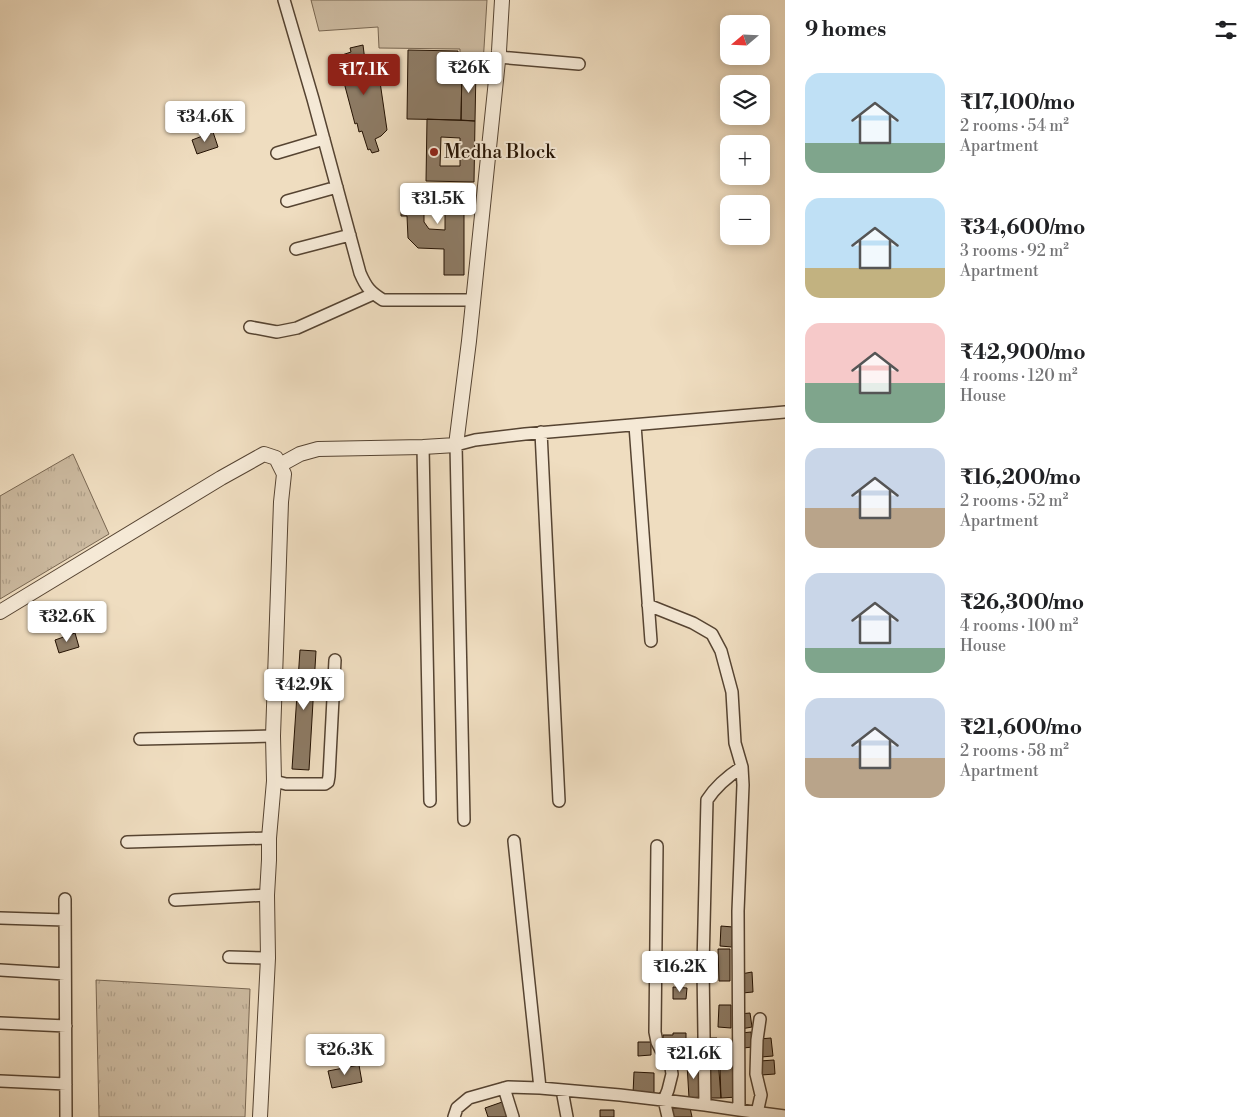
<!DOCTYPE html>
<html lang="en">
<head>
<meta charset="utf-8">
<style>
  body { margin:0; font-family:"Libre Bodoni",serif; background:#f2f2f2; color:#202124; height:100vh; display:flex; flex-direction:column; font-size:19px; white-space:nowrap }
  * { box-sizing:border-box; margin:0 }
  p { font-size:16px; color:#757577 }
  .icon { flex:none; width:28px; height:28px; fill:none; stroke:currentColor; stroke-width:2; stroke-linecap:round; stroke-linejoin:round }
  .map { position:relative; flex:1; overflow:hidden }
  .drawer { display:flex; flex-direction:column; background:#fff; width:475px }
  .drawer>* { flex:none }
  .needle { width:32px; rotate:251deg }
  .tools { position:absolute; left:720px; top:15px; display:grid; gap:10px }
  .tools a { display:grid; place-items:center; width:50px; height:50px; border-radius:10px; background:#fff; box-shadow:0 2px 8px #0003; font-size:25px }
  .price { position:absolute; translate:-50% -42px; padding:0 11px; border-radius:5px; background:#fff; color:#222; font-size:16px; line-height:32px; filter:drop-shadow(0 1px 2px #0008) }
  .price::after { content:''; position:absolute; left:50%; top:30px; width:15px; height:11px; margin-left:-8px; background:inherit; clip-path:polygon(0 0,100% 0,50% 100%) }
  .price.current { background:#8f2418; color:#fff }
  ul { padding:0; list-style:none }
  li { display:flex; align-items:center; gap:15px; height:125px; padding:0 20px }
  li span { display:grid; place-items:center; flex:none; width:140px; height:100px; border-radius:15px; color:#555 }
  li>.icon { margin-inline-start:auto }
  span .icon { width:60px; height:60px; fill:#fffc; stroke-width:1 }
  li b { font-size:21px }
  h2 { display:flex; justify-content:space-between; align-items:center; height:60px; padding:0 20px; font-size:21px }
  main { display:flex; flex:1; min-height:0 }
  .map>svg:first-child { display:block }
  .grass { fill:url(#grass-tufts); stroke:#786651 }
  .green { fill:#ccbaa0; stroke:#786651 }
  .building { fill:#8d7b65; stroke:#231102; fill-rule:evenodd }
  .lines { fill:none; stroke-linecap:round; stroke-linejoin:round }
  .minor-casing { stroke:#564432; stroke-width:14 }
  .tertiary-casing { stroke:#564432; stroke-width:16 }
  .minor { stroke:#f5e9d6; stroke-width:11 }
  .tertiary { stroke:#f5e9d6; stroke-width:14 }
  .poi-dot { fill:#8f2418; stroke:#f5e9d6; stroke-width:2 }
  .labels { text-anchor:middle; dominant-baseline:central; stroke-width:4; stroke-linejoin:round; paint-order:stroke }
  .poi-label { font-size:19px; fill:#231102; stroke:#f5e9d6; text-anchor:start }
</style>
</head>
<body>
<main>
<div class="map">
<svg width="785" height="1117" viewBox="0 0 785 1117">
  <defs>
    <pattern id="grass-tufts" width="24" height="20" patternUnits="userSpaceOnUse" patternTransform="scale(1.25)"><rect width="24" height="20" fill="#ccbaa0"/><path d="M3 7l-1-3M5 7V3M7 7l1-3M15 17l-1-3M17 17v-4M19 17l1-3" fill="none" stroke="#af9f88"/></pattern>
  </defs>
  <rect width="100%" height="100%" fill="#efddc0"/>
  <filter id="stains"><feTurbulence type="fractalNoise" baseFrequency=".004" numOctaves="4"/><feColorMatrix values="0 0 0 0 .2 0 0 0 0 .09 0 0 0 0 .02 0 0 0 .5 -.17"/></filter>
  <radialGradient id="worn" r=".72"><stop offset=".6" stop-color="#630" stop-opacity="0"/><stop offset="1" stop-color="#630" stop-opacity=".3"/></radialGradient>
  <!-- grass -->
  <path class="grass" d="M 73,454 L 109,534 L 0,599 L 0,496 Z
    M 96,980 L 250,989 L 245,1117 L 99,1117 Z"/>
  <!-- green -->
  <path class="green" d="M 311,0 L 487,0 L 483,64 L 460,64 L 460,49 L 379,48 L 378,27 L 319,31 Z"/>
  <!-- building -->
  <path class="building" d="M 363,45 L 366,69 L 378,68 L 387,130 L 381,136 L 375,139 L 379,151 L 372,153 L 370,149 L 368,150 L 362,131 L 359,132 L 357,123 L 355,124 L 342,75 L 343,74 L 339,56 L 351,52 L 350,48 Z
    M 408,50 L 458,51 L 458,67 L 462,68 L 461,120 L 407,119 Z
    M 462,68 L 476,68 L 475,121 L 461,120 Z
    M 427,119 L 475,121 L 474,182 L 426,181 ZM 441,137 L 460,138 L 460,166 L 440,166 Z
    M 213,132 L 218,147 L 197,154 L 192,140 Z
    M 406,191 L 449,191 L 449,195 L 464,195 L 464,275 L 444,275 L 444,249 L 418,248 L 408,238 L 407,216 L 401,216 L 401,208 L 406,208 ZM 424,211 L 445,211 L 445,230 L 429,229 L 424,222 Z
    M 75,633 L 79,647 L 59,653 L 55,640 Z
    M 300,650 L 316,651 L 309,770 L 292,769 Z
    M 721,926 L 733,927 L 732,947 L 720,946 Z
    M 718,949 L 730,949 L 730,981 L 719,981 Z
    M 752,972 L 753,992 L 742,993 L 741,974 Z
    M 673,987 L 687,988 L 686,999 L 673,999 Z
    M 719,1005 L 731,1005 L 731,1028 L 718,1027 Z
    M 750,1013 L 752,1027 L 741,1029 L 739,1014 Z
    M 751,1032 L 753,1047 L 743,1048 L 741,1033 Z
    M 673,1033 L 686,1033 L 686,1054 L 668,1054 L 668,1046 L 663,1046 L 663,1035 L 673,1035 Z
    M 707,1038 L 717,1038 L 717,1055 L 708,1055 Z
    M 771,1038 L 773,1056 L 761,1057 L 759,1039 Z
    M 638,1042 L 651,1042 L 651,1055 L 638,1056 Z
    M 708,1058 L 718,1058 L 721,1098 L 710,1098 Z
    M 774,1060 L 775,1074 L 761,1075 L 760,1061 Z
    M 700,1063 L 701,1097 L 689,1098 L 687,1064 Z
    M 359,1065 L 362,1082 L 332,1088 L 328,1071 Z
    M 736,1067 L 737,1097 L 721,1098 L 720,1068 Z
    M 634,1072 L 654,1073 L 654,1095 L 633,1094 Z
    M 505,1101 L 510,1115 L 505,1117 L 488,1117 L 485,1108 Z
    M 689,1103 L 692,1117 L 671,1117 L 669,1108 Z
    M 600,1110 L 614,1110 L 614,1117 L 600,1117 Z"/>
  <g class="lines">
    <!-- minor casing -->
    <g class="minor-casing">
      <path id="minor" d="M 284,0 L 313,99 L 360,273 C 366,287 370,292 383,300 L 473,300
        M 498,57 L 579,64
        M 277,153 L 324,139
        M 287,201 L 337,187
        M 296,249 L 350,235
        M 250,327 L 277,332 L 297,328 L 373,294
        M 635,425 L 651,641
        M 541,432 L 559,801
        M 423,447 L 430,801
        M 648,605 L 693,623 L 712,634 L 721,651 L 732,692 L 735,743 L 742,767 L 743,785 L 738,911 L 739,1110
        M 140,739 L 273,736
        M 274,781 L 286,784 L 325,784 L 328,782 L 329,776 L 335,660
        M 464,820 L 456,445 L 475,440 L 525,434 L 785,412
        M 514,841 L 540,1088
        M 127,842 L 269,838
        M 657,846 L 655,1032 L 657,1042 L 661,1050 L 670,1061 L 672,1074 L 668,1090 L 664,1100 L 668,1117
        M 65,899 L 66,1117
        M 175,900 L 267,895
        M 0,918 L 65,920
        M 229,957 L 268,958
        M 0,970 L 65,974
        M 0,1023 L 66,1026
        M 0,1081 L 66,1084
        M 504,1088 L 513,1117
        M 562,1090 L 567,1117
        M 705,1105 L 703,966 L 707,800 C 716,786 728,776 742,767
        M 757,1113 L 761,1095 L 756,1074 L 757,1040 L 760,1019
        M 454,1117 L 457,1108 L 469,1098 L 508,1087 L 540,1088 L 620,1095 L 705,1105 L 739,1110 L 785,1116"/>
    </g>
    <!-- tertiary casing -->
    <g class="tertiary-casing">
      <path id="tertiary" d="M 280,465 L 300,454 L 318,449 L 423,447 L 456,445 L 469,341 L 499,51 L 502,0
        M 0,612 L 221,478 L 264,454 L 276,458 L 284,474 L 281,502 L 273,736 L 274,781 L 269,838 L 269,860 L 267,895 L 268,958 L 260,1117"/>
    </g>
    <!-- minor -->
    <use href="#minor" class="minor"/>
    <!-- tertiary -->
    <use href="#tertiary" class="tertiary"/>
  </g>
  <!-- markers -->
  <circle class="poi-dot" cx="434" cy="152" r="5"/>
  <g class="labels">
    <!-- poi labels -->
    <g class="poi-label">
      <text x="444" y="152">Medha Block</text>
    </g>
  </g>
  <rect width="100%" height="100%" filter="url(#stains)"/>
  <rect width="100%" height="100%" fill="url(#worn)"/>
</svg>
<div class="tools">
<a><svg class="needle" viewBox="-14 -14 28 28"><path d="M0-13l5 13h-10z" fill="#e53935"/><path d="M0 13l5-13h-10z" fill="#757577"/></svg></a>
<a><svg class="icon" aria-label="layers" viewBox="0 0 24 24"><path d="M12 4l9 5-9 5-9-5zM3 14l9 5 9-5"/></svg></a>
<a>+</a>
<a>−</a>
</div>
<b class="price" style="left:469px;top:94px">₹26K</b>
<b class="price current" style="left:364px;top:96px">₹17.1K</b>
<b class="price" style="left:205px;top:143px">₹34.6K</b>
<b class="price" style="left:438px;top:225px">₹31.5K</b>
<b class="price" style="left:67px;top:643px">₹32.6K</b>
<b class="price" style="left:304px;top:711px">₹42.9K</b>
<b class="price" style="left:680px;top:993px">₹16.2K</b>
<b class="price" style="left:345px;top:1076px">₹26.3K</b>
<b class="price" style="left:694px;top:1080px">₹21.6K</b>
</div>
<section class="drawer">
<h2>9 homes<svg class="icon" aria-label="filters" viewBox="0 0 24 24"><path d="M4 7h16M4 17h16"/><circle cx="9" cy="7" r="2"/><circle cx="15" cy="17" r="2"/></svg></h2>
<ul>
<li><span style="background:linear-gradient(#bfe0f5 70%,#7fa58c 0)"><svg class="icon" aria-label="home" viewBox="0 0 24 24"><path d="M3 11l9-7 9 7M6 9v11h12V9"/></svg></span><div><b>₹17,100/mo</b><p>2 rooms · 54 m²</p><p>Apartment</p></div></li>
<li><span style="background:linear-gradient(#bfe0f5 70%,#c2b280 0)"><svg class="icon" aria-label="home" viewBox="0 0 24 24"><path d="M3 11l9-7 9 7M6 9v11h12V9"/></svg></span><div><b>₹34,600/mo</b><p>3 rooms · 92 m²</p><p>Apartment</p></div></li>
<li><span style="background:linear-gradient(#f6c9c9 60%,#7fa58c 0)"><svg class="icon" aria-label="home" viewBox="0 0 24 24"><path d="M3 11l9-7 9 7M6 9v11h12V9"/></svg></span><div><b>₹42,900/mo</b><p>4 rooms · 120 m²</p><p>House</p></div></li>
<li><span style="background:linear-gradient(#c9d6e8 60%,#b9a48a 0)"><svg class="icon" aria-label="home" viewBox="0 0 24 24"><path d="M3 11l9-7 9 7M6 9v11h12V9"/></svg></span><div><b>₹16,200/mo</b><p>2 rooms · 52 m²</p><p>Apartment</p></div></li>
<li><span style="background:linear-gradient(#c9d6e8 75%,#7fa58c 0)"><svg class="icon" aria-label="home" viewBox="0 0 24 24"><path d="M3 11l9-7 9 7M6 9v11h12V9"/></svg></span><div><b>₹26,300/mo</b><p>4 rooms · 100 m²</p><p>House</p></div></li>
<li><span style="background:linear-gradient(#c9d6e8 60%,#b9a48a 0)"><svg class="icon" aria-label="home" viewBox="0 0 24 24"><path d="M3 11l9-7 9 7M6 9v11h12V9"/></svg></span><div><b>₹21,600/mo</b><p>2 rooms · 58 m²</p><p>Apartment</p></div></li>
</ul>
</section>
</main>
</body>
</html>
